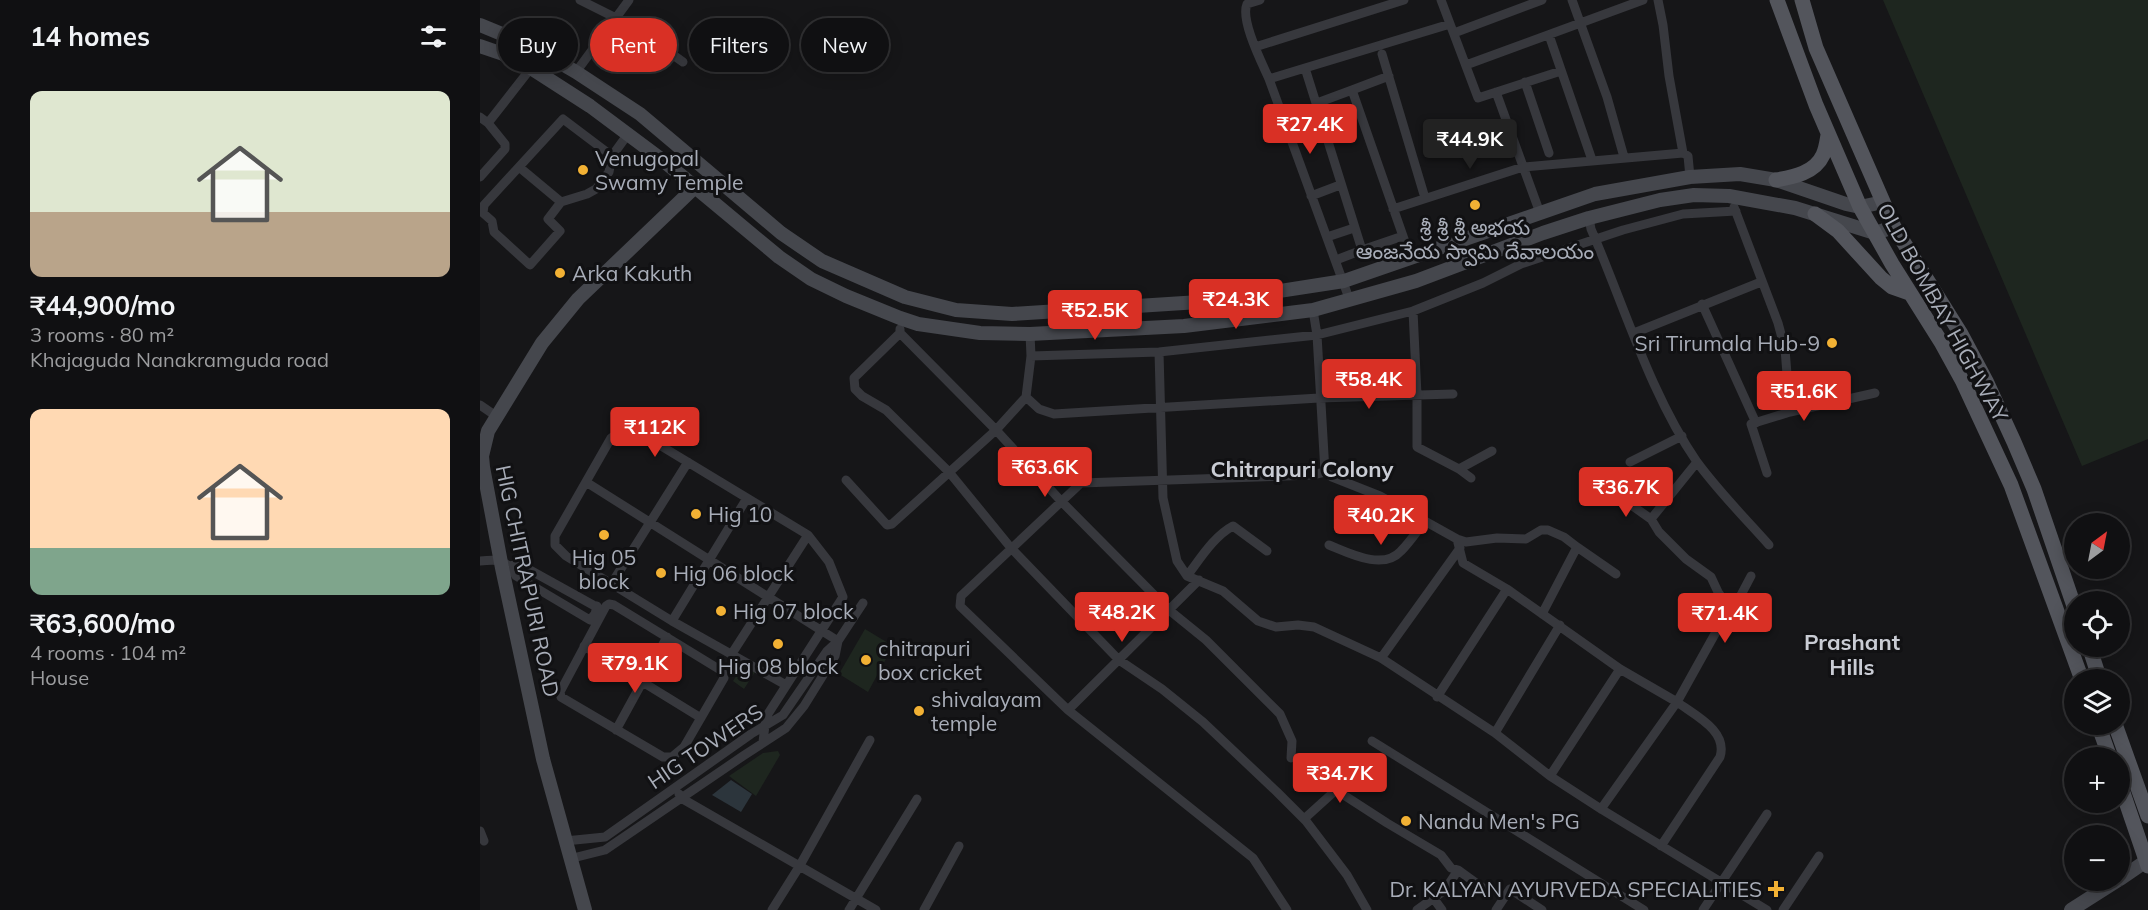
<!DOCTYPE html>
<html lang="en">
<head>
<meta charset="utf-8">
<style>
  body { margin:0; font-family:Mulish,"Noto Sans Telugu",sans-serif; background:#1e1e20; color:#f1f3f6; height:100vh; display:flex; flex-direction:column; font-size:22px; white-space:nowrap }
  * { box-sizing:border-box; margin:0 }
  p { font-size:20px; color:#9c9d9f }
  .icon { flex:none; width:33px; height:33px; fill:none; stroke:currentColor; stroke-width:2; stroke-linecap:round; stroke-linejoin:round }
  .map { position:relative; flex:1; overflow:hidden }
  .details { display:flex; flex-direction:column; background:#101012; width:480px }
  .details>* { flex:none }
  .hud { position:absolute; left:18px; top:18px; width:570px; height:54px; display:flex; gap:12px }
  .needle { width:39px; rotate:32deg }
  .fabs { position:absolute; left:1584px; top:513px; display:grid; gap:12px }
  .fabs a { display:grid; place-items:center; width:66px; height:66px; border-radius:50%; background:#101012; box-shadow:0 3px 15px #0003,0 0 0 2px #303032; font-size:30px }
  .price { position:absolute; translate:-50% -51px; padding:0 14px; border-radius:6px; background:#d93025; color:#fff; font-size:20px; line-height:39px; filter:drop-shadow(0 2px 3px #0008) }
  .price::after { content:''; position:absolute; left:50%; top:36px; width:18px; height:14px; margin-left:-9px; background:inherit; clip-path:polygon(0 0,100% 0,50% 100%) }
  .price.active { background:#222; color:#fff }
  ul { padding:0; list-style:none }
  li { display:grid; align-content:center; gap:12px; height:318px; padding:0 30px }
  li span { display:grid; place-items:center; height:186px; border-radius:12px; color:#555 }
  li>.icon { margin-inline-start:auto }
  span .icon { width:108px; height:108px; fill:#fffc; stroke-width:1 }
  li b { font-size:26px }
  h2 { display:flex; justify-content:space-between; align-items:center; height:72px; padding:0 30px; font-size:26px }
  .chip { padding:0 21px; border-radius:27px; background:#101012; box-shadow:0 3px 15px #0003,0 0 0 2px #303032; font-size:21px; line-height:54px }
  .chip.active { background:#d93025; color:#fff }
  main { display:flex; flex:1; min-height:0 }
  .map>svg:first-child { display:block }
  .green { fill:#1e261f }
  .water { fill:#2c353c }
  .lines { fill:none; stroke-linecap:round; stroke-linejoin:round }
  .street { stroke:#37383d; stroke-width:9 }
  .secondary { stroke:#45474d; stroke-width:14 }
  .primary { stroke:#53555c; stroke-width:15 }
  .poi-dot { fill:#f2b134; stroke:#111113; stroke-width:2 }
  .labels { text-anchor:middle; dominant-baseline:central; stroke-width:6; stroke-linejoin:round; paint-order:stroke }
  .poi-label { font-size:21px; fill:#a8adb8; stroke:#111113; text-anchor:start }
  .street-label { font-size:21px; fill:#a8adb8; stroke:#111113 }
  .neighbourhood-label { font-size:22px; font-weight:bold; fill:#c9ccd4; stroke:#111113 }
</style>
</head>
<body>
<main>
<section class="details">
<h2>14 homes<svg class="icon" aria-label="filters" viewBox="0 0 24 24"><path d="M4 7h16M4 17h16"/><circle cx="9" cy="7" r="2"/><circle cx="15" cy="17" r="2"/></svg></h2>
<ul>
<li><span style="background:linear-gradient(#dfe7d0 65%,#b9a48a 0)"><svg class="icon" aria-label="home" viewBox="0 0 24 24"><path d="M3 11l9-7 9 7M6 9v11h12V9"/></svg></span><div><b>₹44,900/mo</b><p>3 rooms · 80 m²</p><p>Khajaguda Nanakramguda road</p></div></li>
<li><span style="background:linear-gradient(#ffd9b3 75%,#7fa58c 0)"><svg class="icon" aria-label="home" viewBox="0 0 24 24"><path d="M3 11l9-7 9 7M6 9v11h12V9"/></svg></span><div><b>₹63,600/mo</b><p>4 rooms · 104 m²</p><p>House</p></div></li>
</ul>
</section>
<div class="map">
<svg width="1668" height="910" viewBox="0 0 1668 910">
  <rect width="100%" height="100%" fill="#161618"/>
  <!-- green -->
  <path class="green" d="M 1403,0 L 1668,0 L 1668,439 L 1602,466 Z
    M 385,629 L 413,646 L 388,692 L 359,674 Z
    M 263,666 L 275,672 L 264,689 L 253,681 Z
    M 298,751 L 300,755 L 276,796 L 249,776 L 283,753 Z"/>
  <!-- water -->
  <path class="water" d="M 251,780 L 272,794 L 261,812 L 232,795 Z"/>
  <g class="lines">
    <!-- street -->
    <path class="street" d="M 100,0 L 154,27 L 203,62
      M 780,0 L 767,4 C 760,20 782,63 789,79 L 870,301
      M 961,0 L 998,98 L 1081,71
      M 1092,0 L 1127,97 L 1144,157
      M 1178,0 L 1183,25 L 1189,76 L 1203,153
      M 974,33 L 1062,0
      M 1069,35 L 1112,160
      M 775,47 L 924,0
      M 902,54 L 945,198
      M 986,65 L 1163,0
      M 825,68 L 970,24
      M 96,72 L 149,0
      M 789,79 L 825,68 L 882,250 L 923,236
      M 1045,82 L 1069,153
      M 872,90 L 909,76
      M 1016,92 L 1060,213
      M 837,103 L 872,90 L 931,259
      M 0,117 L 8,123 L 25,144 L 25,149 L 0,177
      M 8,123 L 51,68
      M 132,156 L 129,172 L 116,189 L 107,194 L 81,202 L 68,219 L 80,231 L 50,265 L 14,232 L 12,221 L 3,213 L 4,205 L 83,119 L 132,156 L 148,134
      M 39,167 L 81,202
      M 831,196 L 860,185
      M 1254,207 L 1298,323 L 1305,349 L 1310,412
      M 913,209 L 1043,167 L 1203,153 L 1208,156 L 1210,177
      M 1109,218 L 1111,229 C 1144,305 1170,394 1217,462 C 1239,492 1265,518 1289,545
      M 847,237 L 874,228
      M 856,260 L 882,250
      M 1222,304 L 1276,423
      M 833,310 L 837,335 L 845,472 L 852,477 L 900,496 L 977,539 L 983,563 L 1027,589 L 1140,669 L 1197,702 L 1236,632 L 1252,612 L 1271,576
      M 933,311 L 937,395 L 937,447 L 979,469 L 991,478
      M 420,329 L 420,333 L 516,430 L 581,501 L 689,610 L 726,640 L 800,714 L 812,741 L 811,758
      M 420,333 L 374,378 L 375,389 L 382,396 L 406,410 L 469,472 L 531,548 L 639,660 L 682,689 L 723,722 L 797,792 L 826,821 L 867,875 L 887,910
      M 1154,333 L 1281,282
      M 679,352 L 683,498 L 697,561 L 707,576 L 743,591 L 778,621 L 796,627 L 818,625 L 834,627 L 901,658 L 1015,733 L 1070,776 L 1121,809 L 1287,910
      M 551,356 L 679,352 L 837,335 L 933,311 L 1003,283 L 1041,264 L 1143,230 L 1203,214 L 1256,211
      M 546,397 L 559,409 L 574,414 L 839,398 L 973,394
      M 0,405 L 16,416
      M 1150,462 L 1202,436
      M 1217,462 L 1171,519 L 1179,532 L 1206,559 L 1231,577 L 1238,592 L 1252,612
      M 979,469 L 1012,451
      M 1287,473 L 1271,424 L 1310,412 L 1395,393
      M 366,480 L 407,525 L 412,524 L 516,430 L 546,397 L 551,356 L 550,334
      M 106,482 L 358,641
      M 1137,495 L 1171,519
      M 977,539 L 986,542 L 1017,538 L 1046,539 L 1061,530 L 1068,530 L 1084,537 L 1097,547 L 1062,614
      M 849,545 C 869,553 903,571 921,551 C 930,542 937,531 945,521
      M 1097,547 L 1136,574
      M 0,561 C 19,559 26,559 36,576 L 110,620 L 115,614
      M 30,566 L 39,564 L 113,605 L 117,606 L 115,614
      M 707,576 C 720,559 734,536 753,526 L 787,551
      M 132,583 L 208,462
      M 129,604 L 134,605 L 242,671 L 244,678 L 204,747 L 192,757 L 183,757 L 81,697 L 80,692 L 126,606 Z
      M 192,621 L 267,498
      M 104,646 L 221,718
      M 251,655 L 328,535
      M 901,658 L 980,548
      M 957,697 L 1027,589
      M 588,710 L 719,580
      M 136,730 L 187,637
      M 1015,733 L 1080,625
      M 892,741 L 1164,910
      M 283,742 L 286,717 L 363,597 L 349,562 L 328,535 L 163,435 L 143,429 L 131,438 L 75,536 L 75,545 L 86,556 L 192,621 L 306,685
      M 1070,776 L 1140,669
      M 856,790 L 907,823 L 961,855 L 971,868 L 978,870 L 965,890 L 937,910
      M 199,794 L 201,798 L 396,910
      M 1121,809 L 1197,702 C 1216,716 1248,731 1240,757 L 1181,846
      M 824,819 L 856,790 L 870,768
      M 0,831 L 4,841
      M 85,841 L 125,837 L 271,734 L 303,715 L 347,651 L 358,641
      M 89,859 L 125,850 L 263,756 L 306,728 L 324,706 L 355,656 L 358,641 L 383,603
      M 978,870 L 1007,891
      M 954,899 L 962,910
      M 292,910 L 319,867 L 390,740
      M 369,910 L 437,799
      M 444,910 L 479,846
      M 807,910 L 773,858 L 588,710 L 480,606 L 481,596 L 601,483 L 832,475 L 845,472
      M 1016,910 L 1030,889 L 1062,910
      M 1223,910 L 1287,814
      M 1303,910 L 1339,856"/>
    <!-- secondary -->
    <path class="secondary" d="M 0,25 L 53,47 L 96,72 L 160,114 L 301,233 L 342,261 L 425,297 L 476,310 L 532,314 L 735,301 L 864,281 L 1115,194 L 1210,177 L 1260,174 L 1296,180 L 1366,204 L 1380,207 L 1403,202
      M 0,46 L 23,54 L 51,68 L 110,106 L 185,162 L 299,257 L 331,279 L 366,296 L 420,318 L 438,324 L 500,333 L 550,334 L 704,326 L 833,310 L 936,281 L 1063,233 L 1109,218 L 1180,200 L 1214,195 L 1249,196 L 1315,208 L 1395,233 L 1414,227
      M 1640,879 L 1666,861
      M 105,910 L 63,759 L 22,568 L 3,467 L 2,456 L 8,431 L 62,343 L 98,299 L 214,188
      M 1591,910 L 1638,880"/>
    <!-- primary -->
    <path class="primary" d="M 1297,0 L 1336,105 L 1380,207 L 1412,264 L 1461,342 L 1483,382 L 1531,485 L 1602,680
      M 1322,0 L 1336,48 L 1414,227 L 1481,334 L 1506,381 L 1534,442 L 1554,489 L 1594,606
      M 1296,180 C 1313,177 1335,173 1343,155 C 1346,149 1347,141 1348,135
      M 1335,214 L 1358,231 L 1401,278 L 1412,287 L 1429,293
      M 1609,646 L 1620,680
      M 1618,724 L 1630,758
      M 1635,724 L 1668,816
      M 1640,784 L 1668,866"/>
  </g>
  <!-- markers -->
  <g class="poi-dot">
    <circle cx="103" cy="170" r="6"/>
    <circle cx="995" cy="205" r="6"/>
    <circle cx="80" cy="273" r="6"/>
    <circle cx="1352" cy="343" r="6"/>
    <circle cx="216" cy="514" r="6"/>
    <circle cx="124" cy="535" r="6"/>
    <circle cx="181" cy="573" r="6"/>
    <circle cx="241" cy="611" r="6"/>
    <circle cx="298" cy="644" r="6"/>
    <circle cx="386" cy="660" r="6"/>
    <circle cx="439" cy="711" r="6"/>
    <circle cx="926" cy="821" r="6"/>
    <path d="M1293 880h6v6h6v6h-6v6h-6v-6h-6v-6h6z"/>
  </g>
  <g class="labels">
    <!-- poi labels -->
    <g class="poi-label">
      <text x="115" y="158">Venugopal<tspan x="115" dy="24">Swamy Temple</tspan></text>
      <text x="995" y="227" text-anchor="middle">శ్రీ శ్రీ శ్రీ అభయ<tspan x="995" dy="24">ఆంజనేయ స్వామి దేవాలయం</tspan></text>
      <text x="92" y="273">Arka Kakuth</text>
      <text x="1340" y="343" text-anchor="end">Sri Tirumala Hub-9</text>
      <text x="228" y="514">Hig 10</text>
      <text x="124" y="557" text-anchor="middle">Hig 05<tspan x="124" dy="24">block</tspan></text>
      <text x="193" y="573">Hig 06 block</text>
      <text x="253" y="611">Hig 07 block</text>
      <text x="398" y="648">chitrapuri<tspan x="398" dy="24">box cricket</tspan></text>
      <text x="298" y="666" text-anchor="middle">Hig 08 block</text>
      <text x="451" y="699">shivalayam<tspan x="451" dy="24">temple</tspan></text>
      <text x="938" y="821">Nandu Men's PG</text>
      <text x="1282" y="889" text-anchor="end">Dr. KALYAN AYURVEDA SPECIALITIES</text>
    </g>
    <!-- street labels -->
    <g class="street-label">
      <text transform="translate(1463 312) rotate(61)">OLD BOMBAY HIGHWAY</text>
      <text transform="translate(48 581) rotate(78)">HIG CHITRAPURI ROAD</text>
      <text transform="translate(225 746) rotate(-34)">HIG TOWERS</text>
    </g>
    <!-- neighbourhood labels -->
    <g class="neighbourhood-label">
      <text x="822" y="469">Chitrapuri Colony</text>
      <text x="1372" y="642">Prashant<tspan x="1372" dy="25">Hills</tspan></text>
    </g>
  </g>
</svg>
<div class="fabs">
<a><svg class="needle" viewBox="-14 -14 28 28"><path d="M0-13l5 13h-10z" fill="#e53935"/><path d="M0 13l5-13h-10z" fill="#9c9d9f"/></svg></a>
<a><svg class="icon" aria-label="locate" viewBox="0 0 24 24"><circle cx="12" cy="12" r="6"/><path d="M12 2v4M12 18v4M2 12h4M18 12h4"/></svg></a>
<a><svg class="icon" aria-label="layers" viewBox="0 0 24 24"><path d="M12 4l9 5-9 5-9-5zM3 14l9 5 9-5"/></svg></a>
<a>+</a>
<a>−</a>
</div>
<b class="price" style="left:830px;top:155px">₹27.4K</b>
<b class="price active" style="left:990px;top:170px">₹44.9K</b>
<b class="price" style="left:756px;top:330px">₹24.3K</b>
<b class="price" style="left:615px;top:341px">₹52.5K</b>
<b class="price" style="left:889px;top:410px">₹58.4K</b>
<b class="price" style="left:1324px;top:422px">₹51.6K</b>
<b class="price" style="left:175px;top:458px">₹112K</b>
<b class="price" style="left:565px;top:498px">₹63.6K</b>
<b class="price" style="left:1146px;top:518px">₹36.7K</b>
<b class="price" style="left:901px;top:546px">₹40.2K</b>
<b class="price" style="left:642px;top:643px">₹48.2K</b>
<b class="price" style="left:1245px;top:644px">₹71.4K</b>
<b class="price" style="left:155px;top:694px">₹79.1K</b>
<b class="price" style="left:860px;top:804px">₹34.7K</b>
<div class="hud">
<a class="chip">Buy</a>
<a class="chip active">Rent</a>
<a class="chip">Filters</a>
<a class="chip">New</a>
</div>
</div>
</main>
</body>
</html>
